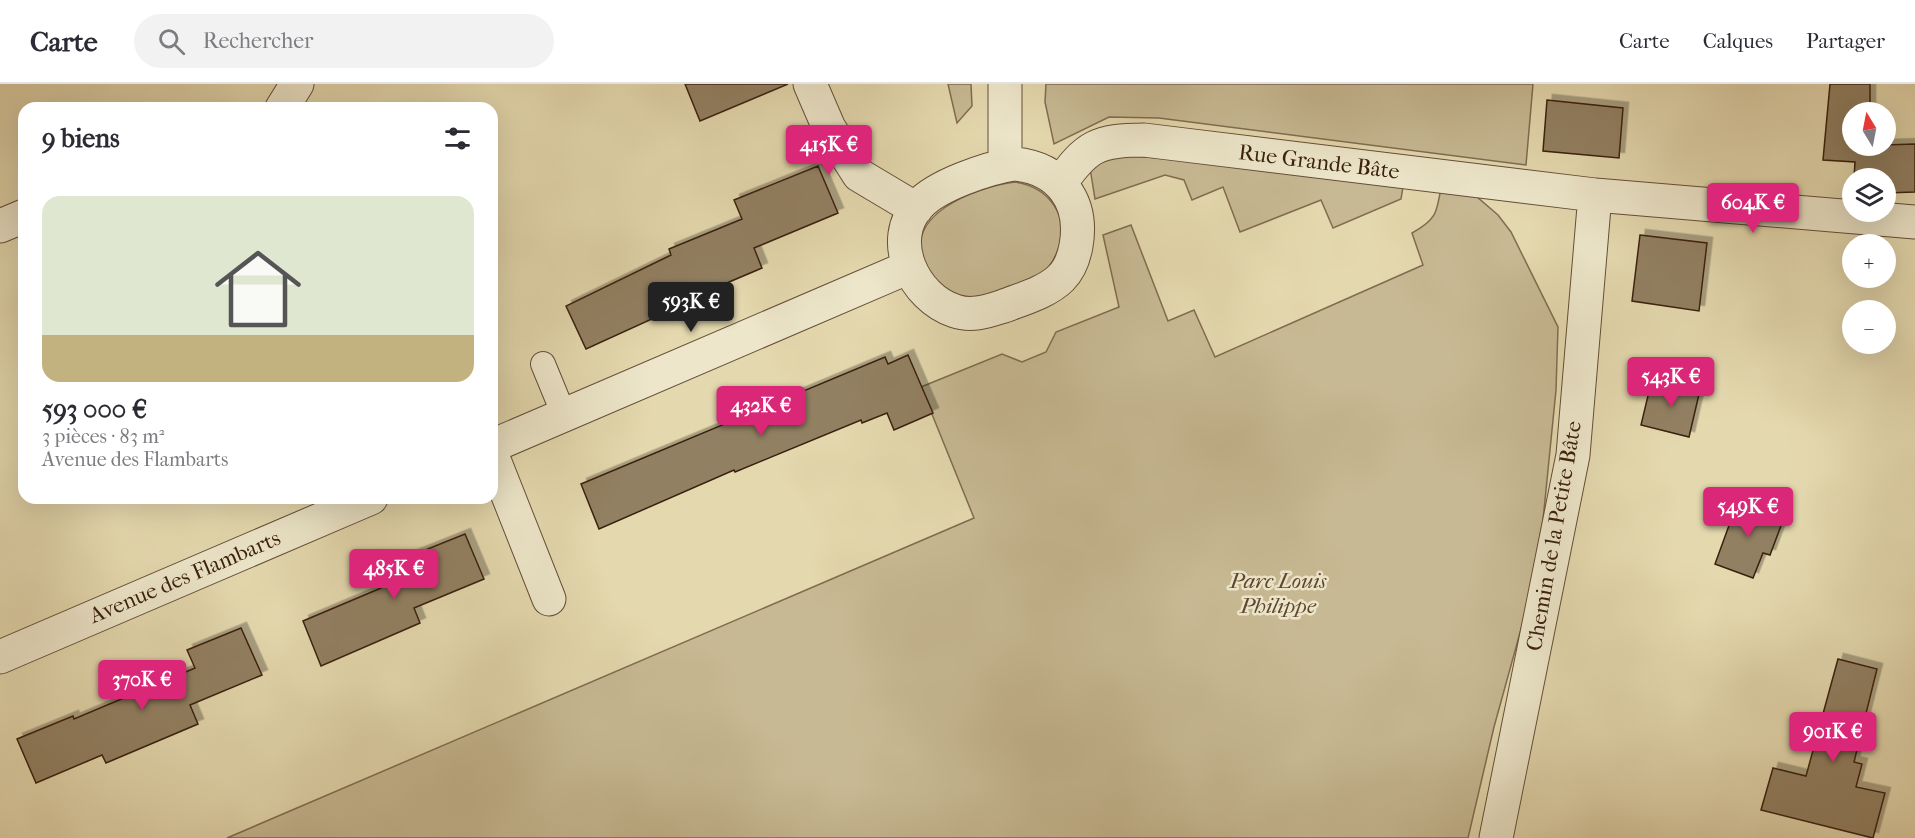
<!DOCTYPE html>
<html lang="fr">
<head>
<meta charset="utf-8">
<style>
  body { margin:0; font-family:"IM FELL French Canon",serif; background:#f2f2f3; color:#2b2b33; height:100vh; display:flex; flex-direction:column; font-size:22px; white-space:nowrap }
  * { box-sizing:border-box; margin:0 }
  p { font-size:20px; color:#7c7c81 }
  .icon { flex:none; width:33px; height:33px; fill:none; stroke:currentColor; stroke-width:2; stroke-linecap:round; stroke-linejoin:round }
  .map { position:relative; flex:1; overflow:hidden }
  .side { position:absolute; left:18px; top:18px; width:480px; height:402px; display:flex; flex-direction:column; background:#fff; border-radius:18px; box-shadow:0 6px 24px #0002 }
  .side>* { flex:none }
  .needle { width:39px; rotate:350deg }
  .tools { position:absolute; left:1842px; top:18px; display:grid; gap:12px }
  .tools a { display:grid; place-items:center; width:54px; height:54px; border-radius:50%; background:#fff; box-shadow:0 6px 24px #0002; font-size:30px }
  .price { position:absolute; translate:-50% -51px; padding:0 14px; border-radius:6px; background:#db2777; color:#fff; font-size:20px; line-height:39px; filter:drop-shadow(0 2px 3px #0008) }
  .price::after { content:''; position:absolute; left:50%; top:36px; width:18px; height:14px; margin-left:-9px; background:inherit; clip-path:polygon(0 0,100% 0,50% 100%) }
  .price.current { background:#222; color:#fff }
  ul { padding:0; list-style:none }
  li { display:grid; align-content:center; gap:12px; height:318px; padding:0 24px }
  li span { display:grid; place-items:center; height:186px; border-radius:18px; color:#555 }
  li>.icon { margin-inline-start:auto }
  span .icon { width:108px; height:108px; fill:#fffc; stroke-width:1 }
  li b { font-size:26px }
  h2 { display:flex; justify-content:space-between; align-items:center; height:72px; padding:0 24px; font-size:26px }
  header { display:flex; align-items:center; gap:36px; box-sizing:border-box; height:84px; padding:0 30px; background:#fff; border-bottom:2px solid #e1e1e2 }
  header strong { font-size:28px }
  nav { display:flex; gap:33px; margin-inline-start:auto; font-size:21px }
  .search { width:420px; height:54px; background:#f2f2f3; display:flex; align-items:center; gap:15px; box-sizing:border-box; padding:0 21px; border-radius:33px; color:#7c7c81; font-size:22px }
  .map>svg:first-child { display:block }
  .green { fill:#c7b993; stroke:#806c51; stroke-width:1.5 }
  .building { fill:#928062; stroke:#3a200f; stroke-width:1.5; filter:url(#shadow) }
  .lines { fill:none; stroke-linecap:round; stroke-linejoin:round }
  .lane-casing { stroke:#644e37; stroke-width:26 }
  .street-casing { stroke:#644e37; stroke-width:35 }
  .lane { stroke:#ede6ca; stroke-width:24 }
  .street { stroke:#ede6ca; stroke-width:33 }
  .labels { text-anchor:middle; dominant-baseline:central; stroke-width:5; stroke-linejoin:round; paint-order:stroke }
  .street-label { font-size:22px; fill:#3a200f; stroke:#ede6ca }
  .park-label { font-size:22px; font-style:italic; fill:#5d4630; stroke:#ede6ca }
</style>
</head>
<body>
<header>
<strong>Carte</strong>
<div class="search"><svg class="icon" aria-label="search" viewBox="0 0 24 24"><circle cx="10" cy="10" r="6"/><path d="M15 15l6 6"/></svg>Rechercher</div>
<nav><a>Carte</a><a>Calques</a><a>Partager</a></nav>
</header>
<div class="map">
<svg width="1915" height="754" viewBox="0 0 1915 754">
  <defs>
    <filter id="shadow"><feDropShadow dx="5.5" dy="-5.5" stdDeviation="0" flood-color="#0004"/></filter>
  </defs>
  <rect width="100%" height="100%" fill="#e4d8ae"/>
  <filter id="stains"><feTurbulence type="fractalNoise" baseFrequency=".00333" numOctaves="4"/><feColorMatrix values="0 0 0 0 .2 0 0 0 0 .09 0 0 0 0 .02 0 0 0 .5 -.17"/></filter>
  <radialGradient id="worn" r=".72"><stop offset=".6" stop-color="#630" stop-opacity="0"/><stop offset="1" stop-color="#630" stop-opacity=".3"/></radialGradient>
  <!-- green -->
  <path class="green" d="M 948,0 L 971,0 L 972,22 L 957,39 Z
    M 1046,0 L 1533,0 L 1526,81 L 1159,34 L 1109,33 L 1054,60 L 1045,18 Z
    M 1115,70 L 1404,97 L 1401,115 L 1333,144 L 1321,116 L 1240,148 L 1223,103 L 1192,116 L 1184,96 L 1165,91 L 1095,115 L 1090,84 Z
    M 1015,98 C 1049,103 1072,133 1057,168 C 1054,176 1049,184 1041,190 C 1032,196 1018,199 1007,203 C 993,209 977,216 962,212 C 943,208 938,201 928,185 C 896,132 976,103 1015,98 Z
    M 1441,103 L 1462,107 L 1477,113 L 1498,131 L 1511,148 L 1558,243 L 1556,306 L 1543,436 L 1526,527 L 1494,643 L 1468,754 L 227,754 L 974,434 L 921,303 L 1002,270 L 1022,278 L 1046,268 L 1056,248 L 1119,223 L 1103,151 L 1131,141 L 1168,237 L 1194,226 L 1215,273 L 1423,181 L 1412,149 C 1436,136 1437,129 1441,103 Z"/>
  <!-- building -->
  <path class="building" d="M 685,0 L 788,0 L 700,37 Z
    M 1830,0 L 1870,0 L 1870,28 L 1852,28 L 1852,62 L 1915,60 L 1915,108 L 1886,109 L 1886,94 L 1854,94 L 1855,78 L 1823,76 Z
    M 1547,16 L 1623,24 L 1619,74 L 1543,67 Z
    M 818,82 L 838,129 L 754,164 L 762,184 L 708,207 L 709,209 L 586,265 L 566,222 L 671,171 L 669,165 L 742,135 L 734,116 Z
    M 1640,151 L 1707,159 L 1699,227 L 1632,217 Z
    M 908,271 L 933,329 L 894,346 L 887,329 L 862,339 L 861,336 L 735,388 L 734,386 L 599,445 L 581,400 L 885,273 L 888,280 Z
    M 1652,295 L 1700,306 L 1689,353 L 1641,341 Z
    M 1739,414 L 1778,429 L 1776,436 L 1782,439 L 1770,471 L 1763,469 L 1753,494 L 1715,480 Z
    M 465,450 L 484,495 L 414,524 L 420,539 L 321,582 L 303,537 L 381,504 L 373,487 Z
    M 241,544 L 262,591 L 190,621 L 198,640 L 106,679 L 102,671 L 36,699 L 17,655 L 73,632 L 74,635 L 195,584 L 187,566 Z
    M 1838,575 L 1877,585 L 1854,678 L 1862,680 L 1856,703 L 1885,709 L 1873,754 L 1761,726 L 1773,684 L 1806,692 Z"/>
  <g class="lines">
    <!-- lane casing -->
    <g class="lane-casing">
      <path id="lane" d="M 543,280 L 564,331"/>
    </g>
    <!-- street casing -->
    <g class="street-casing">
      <path id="street" d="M 810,0 L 829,44 L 859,91 L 916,125
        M 282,24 L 297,0
        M 1014,80 C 1059,84 1084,117 1076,162 C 1074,173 1069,186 1061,194 C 1047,208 1022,215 1004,222 C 988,227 972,233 955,227 C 914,214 886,156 919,121 C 937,101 988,84 1014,80 Z
        M 1005,81 L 1005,0
        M 1060,100 C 1086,62 1098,56 1144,56 L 1595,111 L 1915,138
        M 0,142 L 24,132
        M 492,362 L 909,183
        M 492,371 L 549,515
        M 0,573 L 371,414
        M 1496,754 L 1573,371 L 1595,111"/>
    </g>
    <!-- lane -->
    <use href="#lane" class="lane"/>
    <!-- street -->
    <use href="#street" class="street"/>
  </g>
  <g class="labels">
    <!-- street labels -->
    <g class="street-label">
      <text transform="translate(1319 78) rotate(7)">Rue Grande Bâte</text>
      <text transform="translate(1554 452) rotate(-80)">Chemin de la Petite Bâte</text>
      <text transform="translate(185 493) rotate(-23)">Avenue des Flambarts</text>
    </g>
    <!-- park labels -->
    <g class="park-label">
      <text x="1278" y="497">Parc Louis<tspan x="1278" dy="25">Philippe</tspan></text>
    </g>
  </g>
  <rect width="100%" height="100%" filter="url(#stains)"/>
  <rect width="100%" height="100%" fill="url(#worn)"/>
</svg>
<div class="tools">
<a><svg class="needle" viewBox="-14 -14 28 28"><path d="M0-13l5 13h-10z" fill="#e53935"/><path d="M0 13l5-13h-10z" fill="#7c7c81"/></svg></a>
<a><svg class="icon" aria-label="layers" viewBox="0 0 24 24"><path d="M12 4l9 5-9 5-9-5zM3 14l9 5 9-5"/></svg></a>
<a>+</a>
<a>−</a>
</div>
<b class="price" style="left:829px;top:92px">415K €</b>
<b class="price" style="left:1753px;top:150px">604K €</b>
<b class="price current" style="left:691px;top:249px">593K €</b>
<b class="price" style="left:1671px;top:324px">543K €</b>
<b class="price" style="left:761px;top:353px">432K €</b>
<b class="price" style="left:1748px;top:454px">549K €</b>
<b class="price" style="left:394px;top:516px">485K €</b>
<b class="price" style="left:142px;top:627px">370K €</b>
<b class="price" style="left:1833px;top:679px">901K €</b>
<section class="side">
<h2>9 biens<svg class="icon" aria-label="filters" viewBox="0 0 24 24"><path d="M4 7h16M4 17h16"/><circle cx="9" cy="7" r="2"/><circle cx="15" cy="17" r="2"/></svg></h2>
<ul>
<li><span style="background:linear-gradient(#dfe7d0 75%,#c2b280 0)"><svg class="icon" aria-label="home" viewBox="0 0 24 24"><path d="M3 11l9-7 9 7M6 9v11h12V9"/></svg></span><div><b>593 000 €</b><p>3 pièces · 83 m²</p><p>Avenue des Flambarts</p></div></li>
</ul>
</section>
</div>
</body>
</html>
